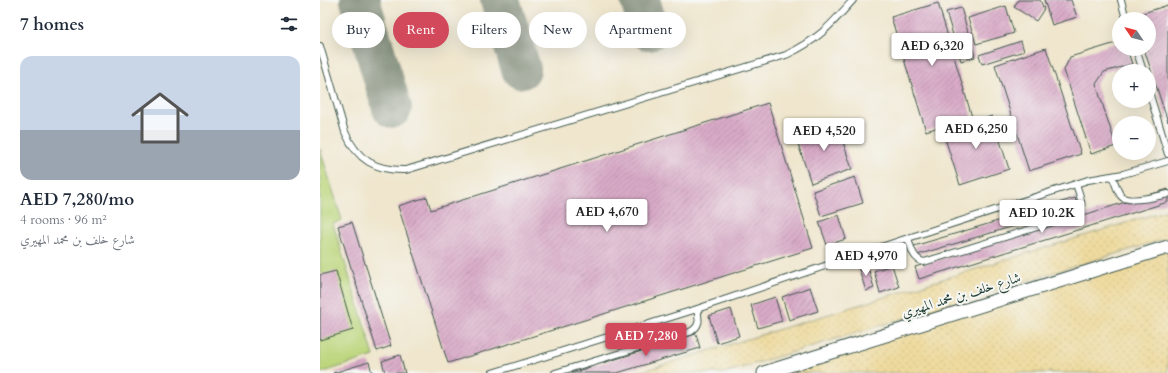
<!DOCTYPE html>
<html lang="en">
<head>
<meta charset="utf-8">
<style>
  body { margin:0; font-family:Cardo,Amiri,serif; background:#f2f2f3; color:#1f2937; height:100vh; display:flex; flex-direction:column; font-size:15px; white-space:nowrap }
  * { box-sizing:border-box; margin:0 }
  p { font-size:13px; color:#747a83 }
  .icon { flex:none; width:22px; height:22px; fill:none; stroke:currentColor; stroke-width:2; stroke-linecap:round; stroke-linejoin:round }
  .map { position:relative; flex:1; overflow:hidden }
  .sheet { display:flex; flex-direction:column; background:#fff; width:320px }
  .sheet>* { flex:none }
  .banner { position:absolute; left:12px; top:12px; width:380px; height:36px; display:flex; gap:8px }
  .needle { width:26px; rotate:305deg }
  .tools { position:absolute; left:792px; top:12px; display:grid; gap:8px }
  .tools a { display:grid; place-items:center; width:44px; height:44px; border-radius:50%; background:#fff; box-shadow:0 4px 16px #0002; font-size:20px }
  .price { position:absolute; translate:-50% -34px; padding:0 9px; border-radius:4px; background:#fff; color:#222; font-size:13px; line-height:26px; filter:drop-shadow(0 1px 2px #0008) }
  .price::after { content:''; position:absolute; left:50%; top:24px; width:12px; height:9px; margin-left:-6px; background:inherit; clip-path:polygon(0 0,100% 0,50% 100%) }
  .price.active { background:#d1495b; color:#fff }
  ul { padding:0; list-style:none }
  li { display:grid; align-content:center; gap:8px; height:212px; padding:0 20px }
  li span { display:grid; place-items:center; height:124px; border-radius:12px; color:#555 }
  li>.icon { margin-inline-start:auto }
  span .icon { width:72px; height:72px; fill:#fffc; stroke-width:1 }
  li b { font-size:17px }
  h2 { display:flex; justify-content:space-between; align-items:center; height:48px; padding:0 20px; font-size:17px }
  .tag { padding:0 14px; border-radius:18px; background:#fff; box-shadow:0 4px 16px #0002; font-size:14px; line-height:36px }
  .tag.active { background:#d1495b; color:#fff }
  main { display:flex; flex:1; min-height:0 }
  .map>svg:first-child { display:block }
  .grass { fill:#bcd67c; stroke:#6e8a58 }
  .sand { fill:url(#sand-dots); stroke:#868c69 }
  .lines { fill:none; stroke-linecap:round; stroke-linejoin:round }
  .taxiway { stroke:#879280; stroke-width:40 }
  .building { fill:url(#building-hatch) }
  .lane-casing { stroke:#3e564b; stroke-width:8 }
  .street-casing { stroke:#3e564b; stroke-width:15 }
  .lane { stroke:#fff; stroke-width:6 }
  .street { stroke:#fff; stroke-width:13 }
  .labels { text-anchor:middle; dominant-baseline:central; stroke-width:4; stroke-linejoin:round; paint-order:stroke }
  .street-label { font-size:14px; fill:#1f3d34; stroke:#f6f6f2 }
</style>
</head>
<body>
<main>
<section class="sheet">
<h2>7 homes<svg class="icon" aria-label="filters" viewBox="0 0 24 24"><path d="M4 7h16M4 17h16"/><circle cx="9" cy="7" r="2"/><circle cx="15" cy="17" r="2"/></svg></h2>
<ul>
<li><span style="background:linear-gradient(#c9d6e8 60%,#9aa5b1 0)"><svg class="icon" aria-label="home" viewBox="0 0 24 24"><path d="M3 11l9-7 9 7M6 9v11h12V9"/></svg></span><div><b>AED 7,280/mo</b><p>4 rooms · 96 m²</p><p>شارع خلف بن محمد المهيري</p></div></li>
</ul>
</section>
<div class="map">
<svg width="848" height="373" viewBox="0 0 848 373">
  <defs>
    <pattern id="sand-dots" width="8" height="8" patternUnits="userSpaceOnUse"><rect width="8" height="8" fill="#eeda9e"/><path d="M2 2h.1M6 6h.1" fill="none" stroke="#ccbc89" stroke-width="1.8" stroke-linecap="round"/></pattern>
    <pattern id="building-hatch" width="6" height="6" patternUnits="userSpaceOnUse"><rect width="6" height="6" fill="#d9aac8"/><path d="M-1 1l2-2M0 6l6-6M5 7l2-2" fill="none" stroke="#af8ca3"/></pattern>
  </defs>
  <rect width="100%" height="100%" fill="#f6f6f2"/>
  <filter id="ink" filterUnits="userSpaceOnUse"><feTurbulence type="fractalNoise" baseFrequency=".025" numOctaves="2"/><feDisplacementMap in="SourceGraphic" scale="8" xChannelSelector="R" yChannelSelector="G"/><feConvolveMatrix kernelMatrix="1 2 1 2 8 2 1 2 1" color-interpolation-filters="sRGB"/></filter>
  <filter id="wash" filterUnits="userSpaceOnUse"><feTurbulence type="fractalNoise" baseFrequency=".012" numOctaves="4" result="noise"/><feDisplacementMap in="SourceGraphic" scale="16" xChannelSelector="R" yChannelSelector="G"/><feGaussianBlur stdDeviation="0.9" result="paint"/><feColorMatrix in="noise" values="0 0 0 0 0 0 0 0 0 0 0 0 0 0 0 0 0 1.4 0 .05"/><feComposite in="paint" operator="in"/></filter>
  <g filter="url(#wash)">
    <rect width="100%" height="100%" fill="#efe6cd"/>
    <!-- grass -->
    <path class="grass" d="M 0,149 L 22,220 L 13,224 L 54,356 L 0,373 Z"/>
    <!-- sand -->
    <path class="sand" d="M 848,210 L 848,238 L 404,373 L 317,373 Z
      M 848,250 L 848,373 L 445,373 Z"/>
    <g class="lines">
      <!-- taxiway -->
      <path class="taxiway" d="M 40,0 L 72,108
        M 180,0 L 201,69
        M 320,0 L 329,31"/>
    </g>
    <g id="blocks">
      <!-- building -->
      <path class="building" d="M 698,0 L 720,0 L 724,9 L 716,21 L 694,7 Z
        M 724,0 L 751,0 L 757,17 L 732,25 Z
        M 618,3 L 652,117 L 606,131 L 571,17 Z
        M 848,5 L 848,122 L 824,49 L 829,49 L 829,19 L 815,19 L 814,16 Z
        M 686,6 L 694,33 L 656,44 L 648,18 Z
        M 641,8 L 655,57 L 641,61 L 626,12 Z
        M 701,41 L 704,51 L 662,64 L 659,55 Z
        M 799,42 L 799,49 L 807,49 L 812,64 L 784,72 L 776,84 L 796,146 L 771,154 L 744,70 L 750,57 Z
        M 726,48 L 761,154 L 709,171 L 675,65 Z
        M 448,103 L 493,248 L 128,363 L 78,206 L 107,197 L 111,210 Z
        M 672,116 L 689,169 L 640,185 L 623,132 Z
        M 516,121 L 532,169 L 491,183 L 475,135 Z
        M 535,177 L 543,203 L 501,216 L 493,191 Z
        M 848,189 L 848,202 L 599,279 L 595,267 Z
        M 755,198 L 758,207 L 597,255 L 594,246 Z
        M 519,215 L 526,239 L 507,245 L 499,222 Z
        M 32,222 L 71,346 L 57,351 L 18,226 Z
        M 547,264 L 554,288 L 546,291 L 538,266 Z
        M 572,265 L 579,287 L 560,293 L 554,271 Z
        M 16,271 L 33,330 L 0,340 L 0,275 Z
        M 490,287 L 498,311 L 469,320 L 462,297 Z
        M 455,297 L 462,321 L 438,328 L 431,305 Z
        M 411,309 L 419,336 L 397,343 L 389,316 Z
        M 376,334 L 380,348 L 297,373 L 251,373 Z
        M 80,355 L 85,373 L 65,373 L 62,361 Z
        M 49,362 L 52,373 L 13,373 Z"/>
    </g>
  </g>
  <g filter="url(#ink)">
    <use href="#blocks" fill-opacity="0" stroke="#3e564b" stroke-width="1"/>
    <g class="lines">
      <!-- lane casing -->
      <g class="lane-casing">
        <path id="lane" d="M 801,0 L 806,19
          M 0,46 L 25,132 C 37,160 56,171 86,170 L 466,55 C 498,40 510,26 533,0
          M 816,49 L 823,71
          M 829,92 L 848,154
          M 792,176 C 795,182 797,191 801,196 C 807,204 839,196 848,194
          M 588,238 C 591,248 593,259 604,262 L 756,215 C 766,207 759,194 756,184
          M 172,373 L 377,309 L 588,238 L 768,180 L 803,174 L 848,161
          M 235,373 L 370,332 C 381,326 379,319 377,309"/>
      </g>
      <!-- street casing -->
      <g class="street-casing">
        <path id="street" d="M 444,373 L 848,247"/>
      </g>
      <!-- lane -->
      <use href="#lane" class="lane"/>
      <!-- street -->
      <use href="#street" class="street"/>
    </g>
  </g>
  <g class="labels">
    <!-- street labels -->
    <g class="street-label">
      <text transform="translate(641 295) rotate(-17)">شارع خلف بن محمد المهيري</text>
    </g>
  </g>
</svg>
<div class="tools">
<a><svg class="needle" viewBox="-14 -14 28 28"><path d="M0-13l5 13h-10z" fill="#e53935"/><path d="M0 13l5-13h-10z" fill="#747a83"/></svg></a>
<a>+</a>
<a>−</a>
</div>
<b class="price" style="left:612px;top:67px">AED 6,320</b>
<b class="price" style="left:656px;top:150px">AED 6,250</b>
<b class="price" style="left:504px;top:152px">AED 4,520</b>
<b class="price" style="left:287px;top:233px">AED 4,670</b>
<b class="price" style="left:722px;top:234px">AED 10.2K</b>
<b class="price" style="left:546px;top:277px">AED 4,970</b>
<b class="price active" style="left:326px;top:357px">AED 7,280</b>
<div class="banner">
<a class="tag">Buy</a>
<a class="tag active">Rent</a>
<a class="tag">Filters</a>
<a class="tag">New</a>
<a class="tag">Apartment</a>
</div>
</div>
</main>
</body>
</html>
